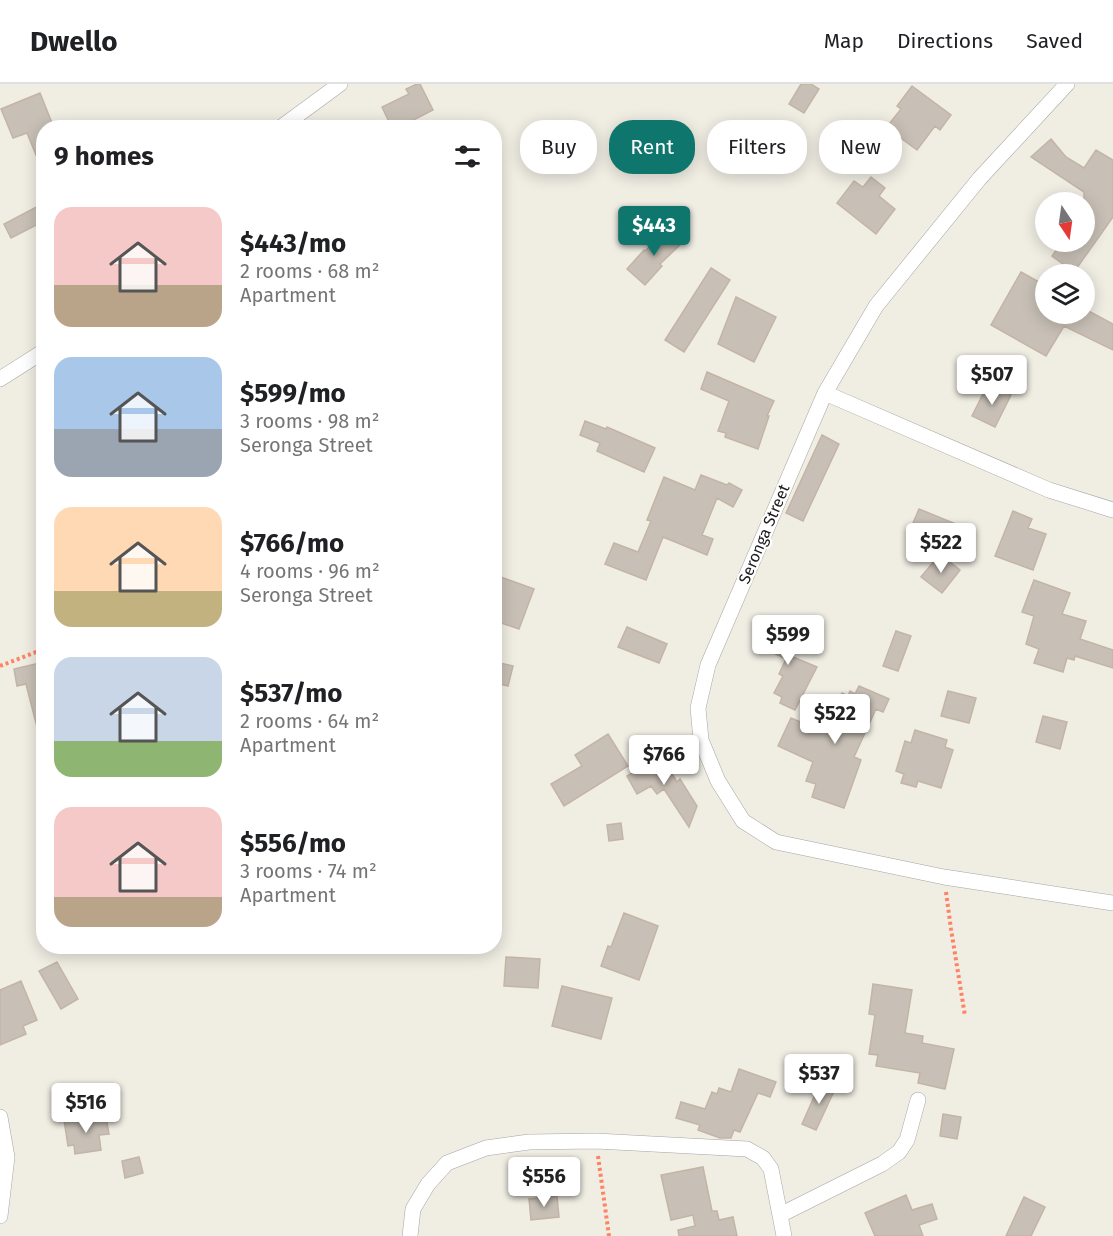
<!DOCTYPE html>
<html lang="en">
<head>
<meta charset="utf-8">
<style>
  body { margin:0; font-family:"Fira Sans",sans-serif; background:#f6f6f6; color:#202124; height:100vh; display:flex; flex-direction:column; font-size:22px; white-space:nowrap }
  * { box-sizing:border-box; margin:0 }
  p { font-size:20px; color:#757577 }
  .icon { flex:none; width:33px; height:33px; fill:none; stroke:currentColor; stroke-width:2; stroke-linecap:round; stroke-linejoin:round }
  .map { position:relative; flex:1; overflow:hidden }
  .side { position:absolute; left:36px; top:36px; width:466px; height:834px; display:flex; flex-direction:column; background:#fff; border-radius:24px; box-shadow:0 3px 15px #0003 }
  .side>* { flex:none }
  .top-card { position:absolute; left:520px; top:36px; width:502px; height:54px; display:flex; gap:12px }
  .needle { width:39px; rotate:167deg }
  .tools { position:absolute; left:1035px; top:108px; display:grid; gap:12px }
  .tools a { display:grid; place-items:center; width:60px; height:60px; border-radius:50%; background:#fff; box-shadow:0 3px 15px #0003; font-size:30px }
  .price { position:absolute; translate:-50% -51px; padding:0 14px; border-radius:6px; background:#fff; color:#222; font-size:20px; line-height:39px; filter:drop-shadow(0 2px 3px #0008) }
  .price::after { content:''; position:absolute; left:50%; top:36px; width:18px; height:14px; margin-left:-9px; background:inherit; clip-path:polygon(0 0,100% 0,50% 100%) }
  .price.current { background:#0f766e; color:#fff }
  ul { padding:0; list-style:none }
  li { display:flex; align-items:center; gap:18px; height:150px; padding:0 18px }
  li span { display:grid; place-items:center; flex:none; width:168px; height:120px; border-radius:18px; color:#555 }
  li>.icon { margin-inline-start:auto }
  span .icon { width:72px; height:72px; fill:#fffc; stroke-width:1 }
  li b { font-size:26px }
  h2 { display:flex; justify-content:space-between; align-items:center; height:72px; padding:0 18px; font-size:26px }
  .pill { padding:0 21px; border-radius:24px; background:#fff; box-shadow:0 3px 15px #0003; font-size:21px; line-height:54px }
  .pill.current { background:#0f766e; color:#fff }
  header { display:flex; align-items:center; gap:36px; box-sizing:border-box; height:84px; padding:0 30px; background:#fff; border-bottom:2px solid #e0e0e0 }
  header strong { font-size:28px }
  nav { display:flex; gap:33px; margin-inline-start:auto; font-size:21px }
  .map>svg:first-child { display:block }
  .building { fill:#c8c0b6; stroke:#c3b4a5; stroke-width:1.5 }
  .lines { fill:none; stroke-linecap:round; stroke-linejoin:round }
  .street-casing { stroke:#a5a5a5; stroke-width:16 }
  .path { stroke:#ff8265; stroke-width:4; stroke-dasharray:3 3; stroke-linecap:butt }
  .street { stroke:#fff; stroke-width:15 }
  .labels { text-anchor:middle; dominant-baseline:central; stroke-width:4.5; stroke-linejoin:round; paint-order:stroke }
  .street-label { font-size:16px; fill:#1e1e1e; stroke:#fff }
</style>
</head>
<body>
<header>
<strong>Dwello</strong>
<nav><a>Map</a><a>Directions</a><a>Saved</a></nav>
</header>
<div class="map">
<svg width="1113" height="1152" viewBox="0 0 1113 1152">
  <rect width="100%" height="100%" fill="#f0ede3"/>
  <!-- building -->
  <path class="building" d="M 417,0 L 420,0 L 433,26 L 398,44 L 392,44 L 382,23 L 409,10 L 406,5 Z
    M 801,0 L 811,0 L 819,5 L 804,29 L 789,20 Z
    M 912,2 L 951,31 L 940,46 L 935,42 L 917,66 L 890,46 L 893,42 L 890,39 L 901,25 L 897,22 Z
    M 40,9 L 52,39 L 44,43 L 43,88 L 27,49 L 13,54 L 1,25 Z
    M 1051,55 L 1066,73 L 1084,84 L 1096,66 L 1113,76 L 1113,133 L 1074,188 L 1052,172 L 1062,158 L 1084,158 L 1084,108 L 1031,73 Z
    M 871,93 L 885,104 L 879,112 L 895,125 L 876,150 L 837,119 L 854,97 L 863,103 Z
    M 44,119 L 44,137 L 11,154 L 4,140 Z
    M 668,145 L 682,159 L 660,180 L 662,182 L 645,201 L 627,185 L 644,166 L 645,167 Z
    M 711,184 L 730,196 L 684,268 L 665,256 Z
    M 1021,188 L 1046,202 L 1046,230 L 1086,230 L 1087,226 L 1113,240 L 1113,266 L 1064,242 L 1046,272 L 991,241 Z
    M 736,213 L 776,233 L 754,278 L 718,260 Z
    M 707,288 L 774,317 L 767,332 L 769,332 L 758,365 L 725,353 L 726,349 L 718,347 L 729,317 L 701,305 Z
    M 988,300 L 1011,311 L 995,343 L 972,332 Z
    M 585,337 L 606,345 L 607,343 L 655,364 L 644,388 L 597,367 L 600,359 L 580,351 Z
    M 822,351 L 839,360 L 803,437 L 786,429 Z
    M 701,391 L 727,401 L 729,399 L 742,406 L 733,423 L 717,414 L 702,451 L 713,455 L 707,471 L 663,453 L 646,496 L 605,480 L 614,459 L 638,468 L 651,437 L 647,436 L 664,393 L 695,406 Z
    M 919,425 L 958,441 L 946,469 L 907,453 Z
    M 1013,427 L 1032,435 L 1028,444 L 1046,450 L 1033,486 L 995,472 Z
    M 940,470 L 960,486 L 942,509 L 921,493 Z
    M 495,491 L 534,505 L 519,545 L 495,537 Z
    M 1034,496 L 1070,509 L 1062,530 L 1086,537 L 1080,555 L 1113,566 L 1113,584 L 1075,572 L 1074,576 L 1067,574 L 1063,588 L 1034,579 L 1039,565 L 1026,560 L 1034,532 L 1022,528 Z
    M 627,543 L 667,560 L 659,579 L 618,563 Z
    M 766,543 L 779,549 L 781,544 L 800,554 L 793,573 L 817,583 L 795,626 L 780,619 L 782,613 L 774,609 L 783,592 L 779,590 L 786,575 L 757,561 Z
    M 896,547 L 911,552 L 898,587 L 883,582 Z
    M 44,578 L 44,646 L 38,647 L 26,600 L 17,602 L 14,585 Z
    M 495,578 L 513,582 L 508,602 L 495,599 Z
    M 859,602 L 889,615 L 883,628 L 876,625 L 854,673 L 861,676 L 844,724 L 812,713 L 816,700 L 806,697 L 813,678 L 778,662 L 791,634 L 824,648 L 842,609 L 848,612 L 850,607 L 855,610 Z
    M 948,607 L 976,614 L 969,639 L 941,632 Z
    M 1043,632 L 1067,638 L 1060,665 L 1036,658 Z
    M 915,646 L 947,656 L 945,663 L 953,666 L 941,704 L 918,697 L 916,703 L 901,699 L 904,690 L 896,687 L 905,657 L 911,659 Z
    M 608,650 L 628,682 L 564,722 L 551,700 L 582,682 L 575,671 Z
    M 661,672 L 677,698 L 680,695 L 697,722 L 689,743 L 664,705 L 657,710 L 651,702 L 637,710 L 627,692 Z
    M 621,739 L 623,755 L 609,757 L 607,741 Z
    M 624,829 L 658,842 L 639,896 L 601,882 L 608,862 L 611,863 Z
    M 506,873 L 540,875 L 538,904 L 504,902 Z
    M 57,878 L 78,915 L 61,925 L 39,887 Z
    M 21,897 L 37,936 L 23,942 L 26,950 L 0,961 L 0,906 Z
    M 873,900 L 912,906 L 905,949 L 923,952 L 922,959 L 954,965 L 945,1005 L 918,999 L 920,989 L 876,982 L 878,971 L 869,970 L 875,931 L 869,930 Z
    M 562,902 L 612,914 L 601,955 L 552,942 Z
    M 739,985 L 776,998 L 770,1013 L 758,1009 L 740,1048 L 734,1046 L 731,1054 L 720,1054 L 698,1046 L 700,1041 L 676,1034 L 681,1018 L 705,1025 L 712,1008 L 717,1010 L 719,1004 L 731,1008 Z
    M 821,997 L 836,1003 L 816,1046 L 802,1040 Z
    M 943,1030 L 961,1033 L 957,1055 L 940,1052 Z
    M 88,1033 L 88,1035 L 106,1033 L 109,1050 L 99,1051 L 101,1066 L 75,1070 L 74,1061 L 68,1062 L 64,1036 Z
    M 139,1073 L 143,1089 L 125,1094 L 122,1077 Z
    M 703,1083 L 712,1127 L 717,1127 L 719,1136 L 733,1133 L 737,1152 L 679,1152 L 678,1146 L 695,1142 L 693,1131 L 671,1136 L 661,1091 Z
    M 906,1111 L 912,1126 L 932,1120 L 937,1135 L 919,1141 L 923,1152 L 875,1152 L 865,1129 Z
    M 557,1112 L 559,1133 L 531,1136 L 529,1115 Z
    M 1024,1113 L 1045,1123 L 1031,1152 L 1006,1152 Z"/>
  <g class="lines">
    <!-- street casing -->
    <g class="street-casing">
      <path id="street" d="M 1067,0 L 980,94 L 876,222 L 825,309 L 708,581 L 698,624 L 701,656 L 718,697 L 743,737 L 776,758 L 944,793 L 1113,819
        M 280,44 L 340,0
        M 0,295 L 44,267
        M 825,309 L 1049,406 L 1113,426
        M 0,1033 L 7,1073 L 0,1132
        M 780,1131 L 882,1080 L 899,1068 L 907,1056 L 918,1016
        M 410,1152 L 413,1125 L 428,1100 L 447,1079 L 486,1064 L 529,1058 L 596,1057 L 747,1065 L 763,1074 L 771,1085 L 784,1152"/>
    </g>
    <!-- path -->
    <path class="path" d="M 0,582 L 44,565
      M 946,808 L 951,845 L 965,932
      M 598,1072 L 609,1152"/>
    <!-- street -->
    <use href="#street" class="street"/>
  </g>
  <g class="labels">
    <!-- street labels -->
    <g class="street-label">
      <text transform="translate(764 450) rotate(-67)">Seronga Street</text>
    </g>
  </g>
</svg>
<div class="tools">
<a><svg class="needle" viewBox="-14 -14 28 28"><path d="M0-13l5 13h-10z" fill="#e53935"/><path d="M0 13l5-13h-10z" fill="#757577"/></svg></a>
<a><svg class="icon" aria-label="layers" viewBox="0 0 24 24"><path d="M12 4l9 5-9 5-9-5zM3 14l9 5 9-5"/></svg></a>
</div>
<b class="price current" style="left:654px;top:173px">$443</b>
<b class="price" style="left:992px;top:322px">$507</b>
<b class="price" style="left:941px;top:490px">$522</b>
<b class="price" style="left:788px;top:582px">$599</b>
<b class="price" style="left:835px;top:661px">$522</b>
<b class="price" style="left:664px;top:702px">$766</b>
<b class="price" style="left:819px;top:1021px">$537</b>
<b class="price" style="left:86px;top:1050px">$516</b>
<b class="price" style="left:544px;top:1124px">$556</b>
<div class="top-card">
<a class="pill">Buy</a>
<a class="pill current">Rent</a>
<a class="pill">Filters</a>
<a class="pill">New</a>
</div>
<section class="side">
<h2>9 homes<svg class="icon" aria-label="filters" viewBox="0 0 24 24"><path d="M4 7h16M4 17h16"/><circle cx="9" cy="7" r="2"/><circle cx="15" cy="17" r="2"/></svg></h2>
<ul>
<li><span style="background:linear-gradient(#f6c9c9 65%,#b9a48a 0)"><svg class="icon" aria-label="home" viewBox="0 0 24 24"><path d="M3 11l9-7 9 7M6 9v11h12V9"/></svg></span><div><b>$443/mo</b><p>2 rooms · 68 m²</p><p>Apartment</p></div></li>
<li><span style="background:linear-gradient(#a9c7e8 60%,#9aa5b1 0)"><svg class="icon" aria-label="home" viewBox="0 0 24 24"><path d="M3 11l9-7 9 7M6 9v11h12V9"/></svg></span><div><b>$599/mo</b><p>3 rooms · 98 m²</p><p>Seronga Street</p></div></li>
<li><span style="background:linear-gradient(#ffd9b3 70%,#c2b280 0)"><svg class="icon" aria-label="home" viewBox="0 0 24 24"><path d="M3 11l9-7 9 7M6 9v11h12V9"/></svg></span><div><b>$766/mo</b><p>4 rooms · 96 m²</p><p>Seronga Street</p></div></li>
<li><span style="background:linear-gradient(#c9d6e8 70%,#8fb573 0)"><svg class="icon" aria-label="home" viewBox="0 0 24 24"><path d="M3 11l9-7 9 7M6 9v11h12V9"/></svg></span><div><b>$537/mo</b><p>2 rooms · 64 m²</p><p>Apartment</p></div></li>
<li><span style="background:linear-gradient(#f6c9c9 75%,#b9a48a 0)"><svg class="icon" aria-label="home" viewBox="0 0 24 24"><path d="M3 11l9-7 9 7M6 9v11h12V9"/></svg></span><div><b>$556/mo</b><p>3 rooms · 74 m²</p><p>Apartment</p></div></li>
</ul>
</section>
</div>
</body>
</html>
